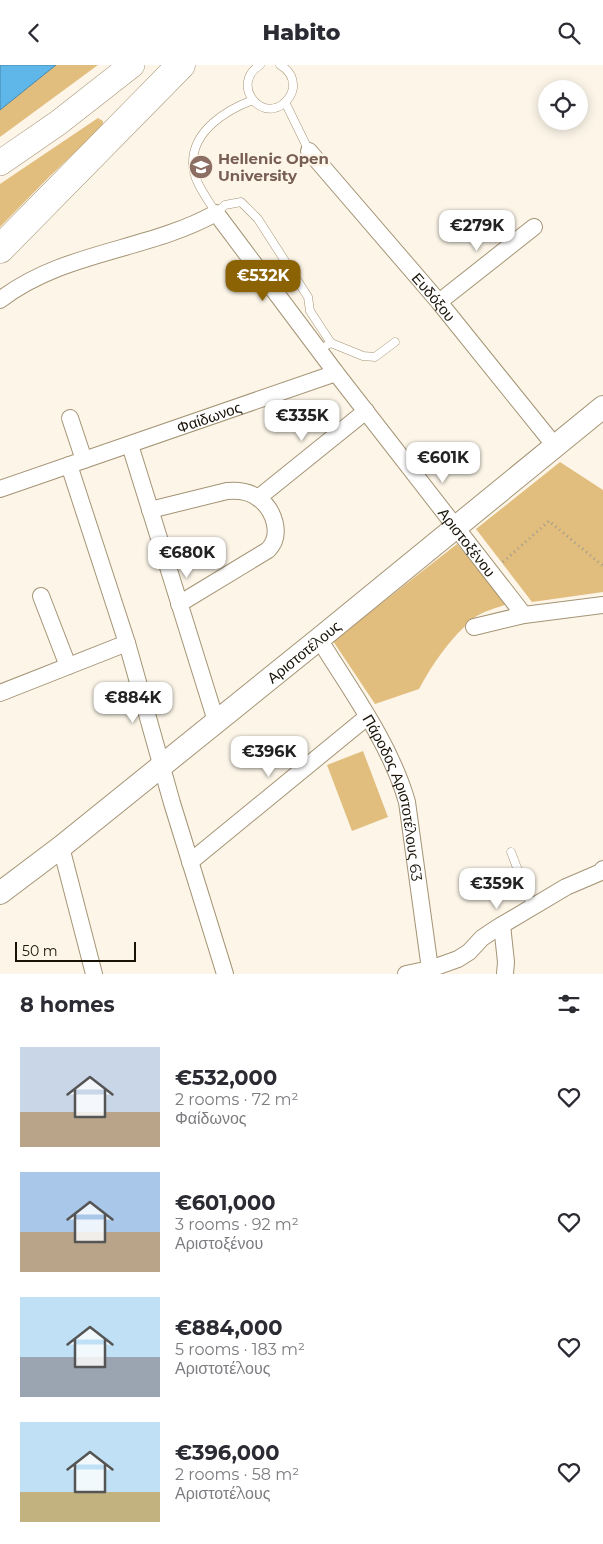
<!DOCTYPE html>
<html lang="en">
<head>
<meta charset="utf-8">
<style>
  body { margin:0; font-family:Montserrat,sans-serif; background:#f7f7f7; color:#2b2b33; height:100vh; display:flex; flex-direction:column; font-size:19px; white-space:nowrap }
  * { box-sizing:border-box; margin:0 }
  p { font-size:16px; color:#7c7c81 }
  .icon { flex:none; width:28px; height:28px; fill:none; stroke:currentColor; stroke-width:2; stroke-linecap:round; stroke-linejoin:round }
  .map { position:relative; height:909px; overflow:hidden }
  .side { display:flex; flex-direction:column; background:#fff; flex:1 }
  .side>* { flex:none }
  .tools { position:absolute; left:538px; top:15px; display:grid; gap:10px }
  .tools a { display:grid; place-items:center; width:50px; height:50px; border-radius:50%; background:#fff; box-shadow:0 2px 12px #0003; font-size:25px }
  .scale { position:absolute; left:15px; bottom:12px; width:121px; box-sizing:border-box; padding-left:5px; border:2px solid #181207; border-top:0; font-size:14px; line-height:18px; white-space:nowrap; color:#181207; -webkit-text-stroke:4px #fcf5e8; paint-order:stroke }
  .price { position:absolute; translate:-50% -42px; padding:0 11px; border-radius:10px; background:#fff; color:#222; font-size:16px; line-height:32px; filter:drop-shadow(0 1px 2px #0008) }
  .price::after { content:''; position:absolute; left:50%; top:30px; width:15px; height:11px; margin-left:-8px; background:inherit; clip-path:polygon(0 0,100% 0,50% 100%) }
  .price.on { background:#8b6204; color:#fff }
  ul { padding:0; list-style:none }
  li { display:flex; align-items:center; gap:15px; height:125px; padding:0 20px }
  li span { display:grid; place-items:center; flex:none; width:140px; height:100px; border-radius:0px; color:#555 }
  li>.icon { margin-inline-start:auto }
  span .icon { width:60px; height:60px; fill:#fffc; stroke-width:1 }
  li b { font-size:21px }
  h2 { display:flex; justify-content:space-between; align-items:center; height:60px; padding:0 20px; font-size:21px }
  header { display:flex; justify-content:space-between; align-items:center; height:65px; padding:0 20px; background:#fff; font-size:22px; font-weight:800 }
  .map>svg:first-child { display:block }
  .green { fill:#e2be7e }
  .water { fill:#5eb7e8; stroke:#4986a4 }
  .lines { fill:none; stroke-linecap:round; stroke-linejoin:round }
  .service-casing { stroke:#a59475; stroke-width:9 }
  .minor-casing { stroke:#a59475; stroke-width:18 }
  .secondary-casing { stroke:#a59475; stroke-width:24 }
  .primary-casing { stroke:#a59475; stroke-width:26 }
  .motorway-casing { stroke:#a59475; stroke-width:29 }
  .path { stroke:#a0998d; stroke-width:3; stroke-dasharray:1 4; stroke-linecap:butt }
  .service { stroke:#fff; stroke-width:8 }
  .minor { stroke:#fff; stroke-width:16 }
  .secondary { stroke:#fff; stroke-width:22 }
  .primary { stroke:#fff; stroke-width:25 }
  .motorway { stroke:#fff; stroke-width:28 }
  .labels { text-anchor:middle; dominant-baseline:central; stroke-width:5; stroke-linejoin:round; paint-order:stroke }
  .education-label { font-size:15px; font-weight:bold; fill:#785e54; stroke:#fcf5e8; text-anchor:start }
  .street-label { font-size:15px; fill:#181207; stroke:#fcf5e8 }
</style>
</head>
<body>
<header><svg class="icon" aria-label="back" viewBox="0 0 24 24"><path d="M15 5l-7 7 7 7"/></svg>Habito<svg class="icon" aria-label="search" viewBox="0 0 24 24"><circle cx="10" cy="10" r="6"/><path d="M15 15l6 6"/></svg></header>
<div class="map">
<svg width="603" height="909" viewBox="0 0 603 909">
  <rect width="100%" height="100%" fill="#fcf5e8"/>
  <!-- green -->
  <path class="green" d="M 56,0 L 98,0 L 0,72 L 0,45 Z
    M 98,53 L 103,56 L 103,61 L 49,112 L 0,162 L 0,119 Z
    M 560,397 L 603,425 L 603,527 L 532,537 L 476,464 Z
    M 457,479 L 507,539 C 497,543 483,546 474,553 C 451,572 433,598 419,624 L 375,639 L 333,576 Z
    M 363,686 L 388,752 L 352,766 L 327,700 Z"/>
  <!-- water -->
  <path class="water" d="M 0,0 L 56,0 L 0,45 Z"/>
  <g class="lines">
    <!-- service casing -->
    <g class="service-casing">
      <path id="service" d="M 260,0 C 231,18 259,57 283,39 C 288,35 292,29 293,23 C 294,12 289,5 280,0
        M 253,35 C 226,45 192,66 193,99 C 193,116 207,133 216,148 L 225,140 L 241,137 L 258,154 L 308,232 L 310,246 L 331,278
        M 285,37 L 309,86
        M 327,280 L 331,278 L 363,291 L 375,292 L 395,277
        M 511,787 L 532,842"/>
    </g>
    <!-- minor casing -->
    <g class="minor-casing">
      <g id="minor">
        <path id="s1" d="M 309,86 L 439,237 L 555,381"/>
        <path id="s2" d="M 0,235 C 63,186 148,186 216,148 L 336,308 L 524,550"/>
        <path d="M 439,237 L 534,162"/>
        <path d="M 70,353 L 84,395"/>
        <path d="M 130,380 L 216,656"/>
        <path d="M 69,400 L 127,578 L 172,738 L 225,909"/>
        <path id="s3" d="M 0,424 L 336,308"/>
        <path d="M 258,433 L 366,346"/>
        <path d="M 150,445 L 227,426 C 238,425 249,426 258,433 C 274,444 283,470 268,485 L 179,539"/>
        <path d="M 41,531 L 68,601"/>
        <path d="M 474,562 L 524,550 L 603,540"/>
        <path id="s4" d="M 319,574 C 351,626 390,678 407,737 L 430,904"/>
        <path d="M 0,628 L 127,578"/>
        <path d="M 61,782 L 94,909"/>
        <path d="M 190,797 L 367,652"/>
        <path d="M 502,860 L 506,897 L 505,909"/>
        <path d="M 406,909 L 430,904 L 458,894 L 469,887 L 482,873 L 497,863 L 566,822 L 601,807 L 603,804"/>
      </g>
    </g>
    <!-- secondary casing -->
    <g class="secondary-casing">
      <g id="secondary">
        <path id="s5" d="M 0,828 L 61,782 L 319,574 L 603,342"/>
      </g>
    </g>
    <!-- primary casing -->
    <g class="primary-casing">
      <path id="primary" d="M 0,98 L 58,58 L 132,0"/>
    </g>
    <!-- motorway casing -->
    <g class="motorway-casing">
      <path id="motorway" d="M 0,184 L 181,0"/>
    </g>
    <!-- path -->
    <path class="path" d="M 503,497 L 549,456 L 603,501"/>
    <!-- service -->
    <use href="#service" class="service"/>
    <!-- minor -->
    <use href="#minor" class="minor"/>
    <!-- secondary -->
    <use href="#secondary" class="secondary"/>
    <!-- primary -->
    <use href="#primary" class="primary"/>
    <!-- motorway -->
    <use href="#motorway" class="motorway"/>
  </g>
  <!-- icons -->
  <defs>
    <g id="university-disc" transform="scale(1.25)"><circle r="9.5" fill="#8d6e63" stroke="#fcf5e8"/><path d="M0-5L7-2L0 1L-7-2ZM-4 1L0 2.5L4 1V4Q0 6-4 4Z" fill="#fff"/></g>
  </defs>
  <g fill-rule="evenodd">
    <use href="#university-disc" x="201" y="102"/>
  </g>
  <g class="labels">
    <!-- education labels -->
    <g class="education-label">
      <text x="218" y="93">Hellenic Open<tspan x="218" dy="17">University</tspan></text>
    </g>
    <!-- street labels -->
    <g class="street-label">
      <text stroke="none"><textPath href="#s1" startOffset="192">Ευδόξου</textPath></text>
      <text stroke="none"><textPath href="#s3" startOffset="221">Φαίδωνος</textPath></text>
      <text stroke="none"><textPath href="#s2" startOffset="648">Αριστοξένου</textPath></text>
      <text stroke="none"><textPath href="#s5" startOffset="388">Αριστοτέλους</textPath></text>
      <text stroke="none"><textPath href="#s4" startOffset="178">Πάροδος Αριστοτέλους 63</textPath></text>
    </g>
  </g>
</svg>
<div class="tools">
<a><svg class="icon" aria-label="locate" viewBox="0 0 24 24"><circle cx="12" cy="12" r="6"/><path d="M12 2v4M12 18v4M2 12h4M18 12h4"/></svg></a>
</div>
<div class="scale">50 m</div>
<b class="price" style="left:477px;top:187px">€279K</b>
<b class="price on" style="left:263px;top:237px">€532K</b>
<b class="price" style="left:302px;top:377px">€335K</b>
<b class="price" style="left:443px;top:419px">€601K</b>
<b class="price" style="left:187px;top:514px">€680K</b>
<b class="price" style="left:133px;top:659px">€884K</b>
<b class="price" style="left:269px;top:713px">€396K</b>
<b class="price" style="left:497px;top:845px">€359K</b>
</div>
<section class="side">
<h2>8 homes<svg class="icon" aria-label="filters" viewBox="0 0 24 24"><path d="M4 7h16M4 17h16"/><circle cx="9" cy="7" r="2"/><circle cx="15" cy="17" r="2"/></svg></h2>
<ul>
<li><span style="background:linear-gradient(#c9d6e8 65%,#b9a48a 0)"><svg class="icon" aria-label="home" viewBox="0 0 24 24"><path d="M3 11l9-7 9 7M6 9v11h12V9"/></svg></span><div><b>€532,000</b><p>2 rooms · 72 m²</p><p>Φαίδωνος</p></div><svg class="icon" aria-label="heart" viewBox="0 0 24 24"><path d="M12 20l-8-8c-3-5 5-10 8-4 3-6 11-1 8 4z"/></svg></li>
<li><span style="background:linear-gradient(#a9c7e8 60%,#b9a48a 0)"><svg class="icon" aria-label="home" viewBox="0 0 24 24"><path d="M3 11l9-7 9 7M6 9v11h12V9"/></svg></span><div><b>€601,000</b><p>3 rooms · 92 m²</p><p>Αριστοξένου</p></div><svg class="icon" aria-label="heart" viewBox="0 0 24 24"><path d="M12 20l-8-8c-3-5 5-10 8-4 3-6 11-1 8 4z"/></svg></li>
<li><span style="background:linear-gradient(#bfe0f5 60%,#9aa5b1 0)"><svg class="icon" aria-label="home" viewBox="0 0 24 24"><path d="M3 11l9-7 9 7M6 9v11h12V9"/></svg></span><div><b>€884,000</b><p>5 rooms · 183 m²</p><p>Αριστοτέλους</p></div><svg class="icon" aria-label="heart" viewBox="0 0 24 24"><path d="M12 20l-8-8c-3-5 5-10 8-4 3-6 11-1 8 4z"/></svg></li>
<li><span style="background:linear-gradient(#bfe0f5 70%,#c2b280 0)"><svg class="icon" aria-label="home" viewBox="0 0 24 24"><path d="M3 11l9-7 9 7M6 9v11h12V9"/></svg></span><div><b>€396,000</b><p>2 rooms · 58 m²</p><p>Αριστοτέλους</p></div><svg class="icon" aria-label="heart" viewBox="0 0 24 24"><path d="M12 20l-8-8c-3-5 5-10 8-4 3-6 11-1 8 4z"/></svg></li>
</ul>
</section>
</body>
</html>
